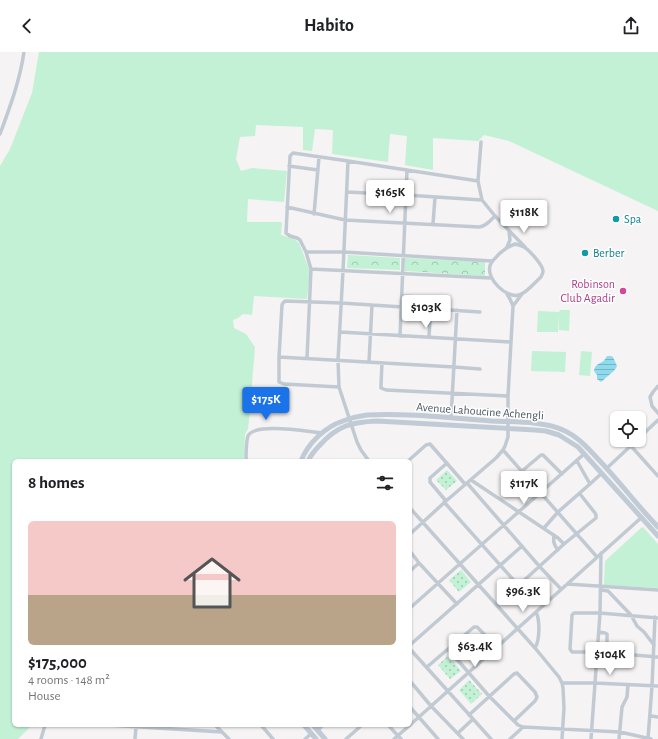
<!DOCTYPE html>
<html lang="en">
<head>
<meta charset="utf-8">
<style>
  body { margin:0; font-family:"Alegreya Sans",sans-serif; background:#f6f6f6; color:#202124; height:100vh; display:flex; flex-direction:column; font-size:15px; white-space:nowrap }
  * { box-sizing:border-box; margin:0 }
  p { font-size:13px; color:#757577 }
  .icon { flex:none; width:22px; height:22px; fill:none; stroke:currentColor; stroke-width:2; stroke-linecap:round; stroke-linejoin:round }
  .map { position:relative; flex:1; overflow:hidden }
  .details { position:absolute; left:12px; top:407px; width:400px; height:268px; display:flex; flex-direction:column; background:#fff; border-radius:6px; box-shadow:0 1px 3px #0004 }
  .details>* { flex:none }
  .controls { position:absolute; left:610px; top:359px; display:grid; gap:8px }
  .controls a { display:grid; place-items:center; width:36px; height:36px; border-radius:6px; background:#fff; box-shadow:0 1px 3px #0004; font-size:20px }
  .price { position:absolute; translate:-50% -34px; padding:0 9px; border-radius:4px; background:#fff; color:#222; font-size:13px; line-height:26px; filter:drop-shadow(0 1px 2px #0008) }
  .price::after { content:''; position:absolute; left:50%; top:24px; width:12px; height:9px; margin-left:-6px; background:inherit; clip-path:polygon(0 0,100% 0,50% 100%) }
  .price.on { background:#1a73e8; color:#fff }
  ul { padding:0; list-style:none }
  li { display:grid; align-content:center; gap:8px; height:212px; padding:0 16px }
  li span { display:grid; place-items:center; height:124px; border-radius:6px; color:#555 }
  li>.icon { margin-inline-start:auto }
  span .icon { width:72px; height:72px; fill:#fffc; stroke-width:1 }
  li b { font-size:17px }
  h2 { display:flex; justify-content:space-between; align-items:center; height:48px; padding:0 16px; font-size:17px }
  header { display:flex; justify-content:space-between; align-items:center; height:52px; padding:0 16px; background:#fff; font-size:18px; font-weight:700 }
  .map>svg:first-child { display:block }
  .grass { fill:#c3f1d5 }
  .park { fill:url(#park-crowns) }
  .garden { fill:url(#garden-dots) }
  .water { fill:url(#water-rules) }
  .lines { fill:none; stroke-linecap:round; stroke-linejoin:round }
  .street { stroke:#c1cad2; stroke-width:3.5 }
  .secondary { stroke:#c1cbd6; stroke-width:5 }
  .culture-dot { fill:#0f9aa8; stroke:#fff; stroke-width:1.5 }
  .hotel-dot { fill:#d1479c; stroke:#fff; stroke-width:1.5 }
  .labels { text-anchor:middle; dominant-baseline:central; stroke-width:3; stroke-linejoin:round; paint-order:stroke }
  .culture-label { font-size:12px; fill:#0d838f; stroke:#fff; text-anchor:start }
  .hotel-label { font-size:12px; fill:#b23c85; stroke:#fff; text-anchor:end }
  .street-label { font-size:12px; fill:#4a5661; stroke:#fff }
</style>
</head>
<body>
<header><svg class="icon" aria-label="back" viewBox="0 0 24 24"><path d="M15 5l-7 7 7 7"/></svg>Habito<svg class="icon" aria-label="share" viewBox="0 0 24 24"><path d="M12 15V3M7 8l5-5 5 5M5 13v7h14v-7"/></svg></header>
<div class="map">
<svg width="658" height="687" viewBox="0 0 658 687">
  <defs>
    <pattern id="park-crowns" width="20" height="18" patternUnits="userSpaceOnUse"><rect width="20" height="18" fill="#c3f1d5"/><path d="M2 6a3 3 0 1 1 6 0M12 15a3 3 0 1 1 6 0" fill="none" stroke="#a0c6b0"/></pattern>
    <pattern id="garden-dots" width="8" height="8" patternUnits="userSpaceOnUse"><rect width="8" height="8" fill="#c3f1d5"/><path d="M2 2h.1M6 6h.1" fill="none" stroke="#a0c6b0" stroke-width="1.8" stroke-linecap="round"/></pattern>
    <pattern id="water-rules" width="6" height="5" patternUnits="userSpaceOnUse"><rect width="6" height="5" fill="#90daee"/><path d="M0 2.5h6" fill="none" stroke="#78b4c4"/></pattern>
  </defs>
  <rect width="100%" height="100%" fill="#f5f3f3"/>
  <!-- grass -->
  <path class="grass" d="M 39,0 L 658,0 L 658,159 L 509,89 L 484,83 L 478,89 L 433,86 L 433,118 L 405,113 L 407,84 L 390,82 L 388,110 L 332,102 L 333,78 L 315,77 L 312,99 L 303,98 L 303,75 L 256,73 L 255,84 L 240,85 L 236,107 L 241,119 L 252,116 L 287,119 L 284,150 L 248,147 L 247,170 L 282,170 L 281,183 L 294,187 L 299,191 L 310,219 L 307,247 L 254,244 L 252,263 L 243,262 L 238,266 L 233,268 L 234,276 L 246,282 L 255,295 L 249,368 L 248,377 L 245,382 L 244,409 L 14,409 L 14,673 L 32,673 L 18,687 L 0,687 L 0,114 L 10,97 L 32,41 Z
    M 560,258 L 570,258 L 569,279 L 559,278 L 559,263 L 558,280 L 537,280 L 538,259 L 559,260 Z
    M 532,299 L 566,300 L 565,320 L 531,319 Z
    M 581,299 L 592,300 L 590,324 L 579,323 Z
    M 643,475 L 658,492 L 658,536 L 604,533 L 605,509 L 641,476 Z"/>
  <!-- park -->
  <path class="park" d="M 348,203 L 400,206 L 400,218 L 347,216 Z
    M 405,206 L 485,210 L 485,224 L 405,219 Z"/>
  <!-- garden -->
  <path class="garden" d="M 447,418 L 457,429 L 446,438 L 436,428 Z
    M 461,518 L 471,530 L 459,540 L 449,528 Z
    M 448,604 L 461,619 L 450,627 L 438,613 Z
    M 469,628 L 482,642 L 471,652 L 459,638 Z"/>
  <!-- water -->
  <path class="water" d="M 607,304 L 611,304 L 613,305 L 617,314 C 615,319 612,320 608,324 C 605,326 604,328 601,330 L 597,327 L 597,323 L 594,319 C 595,310 603,313 607,304 Z"/>
  <g class="lines">
    <!-- street -->
    <path class="street" d="M 0,82 C 10,55 20,28 24,0
      M 481,90 L 478,129 L 482,148 L 495,164 L 525,195
      M 348,109 L 343,219 L 338,308 L 339,335 L 357,390 L 361,398 L 369,409
      M 289,114 L 318,118
      M 347,140 L 406,143 L 482,148
      M 287,155 L 345,168 L 479,175 C 486,174 490,169 495,164
      M 314,162 L 319,105
      M 433,172 L 435,145
      M 515,192 C 518,193 521,193 524,195 C 529,198 543,213 543,219 C 543,222 542,222 541,225 C 535,230 527,241 519,243 C 507,247 486,227 490,214 C 491,209 496,206 499,202 C 504,198 508,194 515,192 Z
      M 507,195 L 510,188 L 509,179
      M 306,200 L 344,200 L 492,209
      M 311,217 L 491,226
      M 402,244 C 408,245 416,244 422,246 C 434,249 429,276 429,285
      M 513,254 L 522,242
      M 340,280 L 511,290
      M 400,284 L 407,118
      M 279,305 L 454,315 L 480,317
      M 307,306 L 311,217 L 306,200 L 300,188 L 297,186 L 290,184 L 286,181 L 290,104 L 293,101 L 348,109 L 478,129
      M 369,310 L 372,253
      M 382,311 L 381,333 L 381,336 L 386,338 L 508,344
      M 658,334 L 653,340 L 650,345 L 652,354 L 658,361
      M 339,335 L 284,332 L 279,330 L 279,305 L 282,253 L 283,251 L 285,249 L 341,251 L 480,260
      M 451,366 L 457,258
      M 639,386 L 658,368
      M 631,394 L 658,424
      M 503,398 L 597,505
      M 246,409 C 246,402 246,390 248,384 C 254,370 309,380 322,381
      M 408,409 L 426,393 L 430,392 L 465,432
      M 577,409 L 590,432 L 602,421
      M 607,416 L 637,388
      M 522,419 L 541,403 L 543,403 L 562,422
      M 471,428 L 558,486 L 564,492
      M 467,431 L 540,515 L 561,537
      M 446,449 L 430,430 L 430,426 L 447,411
      M 444,450 L 517,532 L 520,532 L 564,492 L 596,466 L 596,463 L 595,461 L 580,442
      M 410,456 L 535,596 L 559,625 L 562,631 L 563,636 L 564,656 L 562,687
      M 544,476 L 558,460 L 590,432
      M 410,482 L 446,449 L 496,406 L 503,398 L 505,394 L 508,385 L 508,344 L 513,254 L 510,247 L 507,242
      M 554,483 C 553,490 554,493 558,498
      M 410,499 L 419,511 L 410,519
      M 419,511 L 457,552
      M 567,532 L 658,538
      M 601,538 L 608,539 L 631,563 L 637,574 L 644,580 L 654,593
      M 410,556 L 584,402
      M 658,566 L 600,561 L 574,561 L 572,563 L 570,597 L 572,600 L 598,600 L 658,605
      M 599,580 L 605,581 L 607,582 L 607,601
      M 410,593 L 522,494
      M 535,596 C 540,588 540,568 536,560
      M 410,597 L 491,687
      M 448,597 L 474,575 L 477,575 L 497,595
      M 427,615 L 448,597 L 489,644 L 518,673 L 523,675
      M 410,629 L 431,654 L 463,687
      M 562,631 L 595,631 L 658,634
      M 410,655 L 438,687
      M 469,663 L 514,622 L 517,621 L 535,640 L 537,645 L 535,649 L 514,669
      M 651,664 L 658,665
      M 108,673 L 222,680
      M 215,673 L 229,687
      M 261,673 L 273,687
      M 388,673 L 401,687
      M 410,673 L 642,465
      M 318,678 L 323,673
      M 458,681 L 473,667
      M 41,687 L 45,673
      M 135,687 L 136,675
      M 305,687 L 311,682
      M 346,687 L 362,673
      M 394,687 L 410,673
      M 510,687 L 523,675 L 620,680 L 651,687
      M 591,687 L 600,561 L 601,501
      M 619,687 L 622,655 L 627,645 L 628,633
      M 648,687 L 652,634 L 655,565"/>
    <!-- secondary -->
    <path class="secondary" d="M 301,409 C 308,391 325,375 343,369 C 351,366 359,364 367,363 C 408,361 450,366 491,369 C 512,370 545,369 563,378 C 577,384 588,396 598,407 C 619,429 637,453 658,475
      M 308,409 C 311,403 315,398 320,393 C 337,374 351,370 377,369 L 535,378 L 546,379 L 559,383 L 578,395 L 658,484
      M 304,673 L 316,687
      M 313,673 L 325,687"/>
  </g>
  <!-- markers -->
  <g class="culture-dot">
    <circle cx="616" cy="167" r="4"/>
    <circle cx="585" cy="201" r="4"/>
  </g>
  <circle class="hotel-dot" cx="623" cy="239" r="4"/>
  <g class="labels">
    <!-- culture labels -->
    <g class="culture-label">
      <text x="624" y="167">Spa</text>
      <text x="593" y="201">Berber</text>
    </g>
    <!-- hotel labels -->
    <g class="hotel-label">
      <text x="615" y="232">Robinson<tspan x="615" dy="14">Club Agadir</tspan></text>
    </g>
    <!-- street labels -->
    <g class="street-label">
      <text transform="translate(480 359) rotate(4)">Avenue Lahoucine Achengli</text>
    </g>
  </g>
</svg>
<div class="controls">
<a><svg class="icon" aria-label="locate" viewBox="0 0 24 24"><circle cx="12" cy="12" r="6"/><path d="M12 2v4M12 18v4M2 12h4M18 12h4"/></svg></a>
</div>
<b class="price" style="left:390px;top:162px">$165K</b>
<b class="price" style="left:524px;top:182px">$118K</b>
<b class="price" style="left:426px;top:277px">$103K</b>
<b class="price on" style="left:266px;top:369px">$175K</b>
<b class="price" style="left:524px;top:453px">$117K</b>
<b class="price" style="left:523px;top:561px">$96.3K</b>
<b class="price" style="left:475px;top:616px">$63.4K</b>
<b class="price" style="left:610px;top:624px">$104K</b>
<section class="details">
<h2>8 homes<svg class="icon" aria-label="filters" viewBox="0 0 24 24"><path d="M4 7h16M4 17h16"/><circle cx="9" cy="7" r="2"/><circle cx="15" cy="17" r="2"/></svg></h2>
<ul>
<li><span style="background:linear-gradient(#f6c9c9 60%,#b9a48a 0)"><svg class="icon" aria-label="home" viewBox="0 0 24 24"><path d="M3 11l9-7 9 7M6 9v11h12V9"/></svg></span><div><b>$175,000</b><p>4 rooms · 148 m²</p><p>House</p></div></li>
</ul>
</section>
</div>
</body>
</html>
